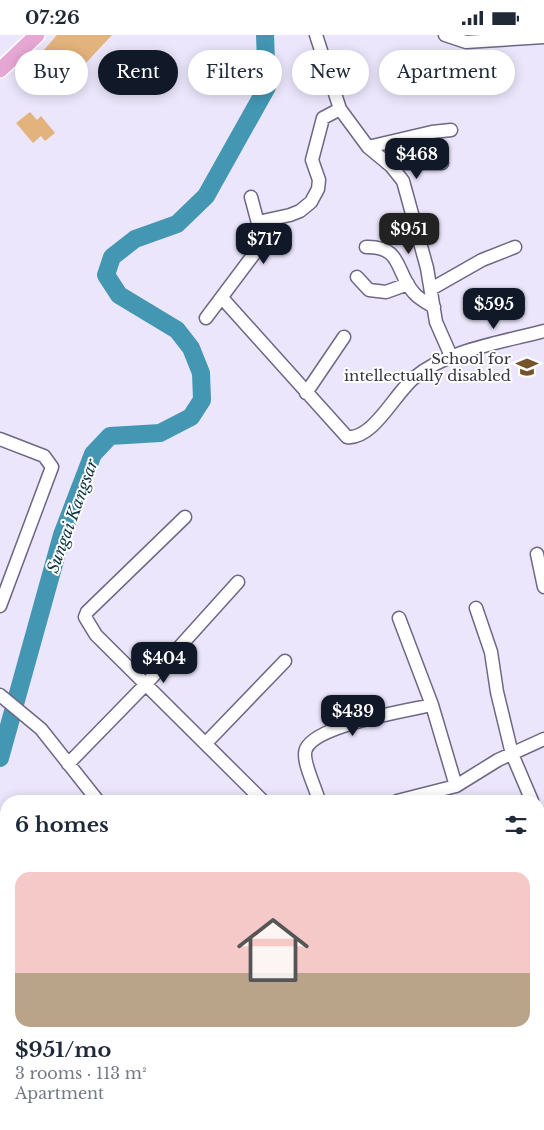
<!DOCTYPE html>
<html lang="en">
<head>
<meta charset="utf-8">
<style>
  body { margin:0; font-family:"Libre Baskerville",serif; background:#f2f2f3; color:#1f2937; height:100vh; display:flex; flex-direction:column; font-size:19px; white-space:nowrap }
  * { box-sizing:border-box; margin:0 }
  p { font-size:16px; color:#747a83 }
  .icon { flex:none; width:28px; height:28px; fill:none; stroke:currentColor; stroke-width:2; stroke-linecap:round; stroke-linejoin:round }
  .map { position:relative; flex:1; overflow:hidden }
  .side { position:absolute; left:0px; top:760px; width:545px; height:335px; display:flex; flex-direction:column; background:#fff; border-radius:20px 20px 0 0; box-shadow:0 2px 12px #0003 }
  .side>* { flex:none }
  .top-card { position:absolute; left:15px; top:15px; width:515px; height:45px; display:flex; gap:10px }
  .price { position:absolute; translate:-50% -42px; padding:0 11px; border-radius:10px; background:#111827; color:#fff; font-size:16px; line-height:32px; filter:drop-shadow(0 1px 2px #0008) }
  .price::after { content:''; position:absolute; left:50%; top:30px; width:15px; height:11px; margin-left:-8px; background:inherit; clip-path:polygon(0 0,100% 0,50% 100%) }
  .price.current { background:#222; color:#fff }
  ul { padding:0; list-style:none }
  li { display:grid; align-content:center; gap:10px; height:265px; padding:0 15px }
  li+li { border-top:1px solid #e0e1e3 }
  li span { display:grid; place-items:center; height:155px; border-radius:15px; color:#555 }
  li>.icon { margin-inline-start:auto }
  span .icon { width:90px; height:90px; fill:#fffc; stroke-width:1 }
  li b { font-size:21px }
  h2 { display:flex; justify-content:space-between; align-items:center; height:60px; padding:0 15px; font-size:21px }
  .pill { padding:0 18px; border-radius:22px; background:#fff; box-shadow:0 2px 12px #0003; font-size:18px; line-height:45px }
  .pill.current { background:#111827; color:#fff }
  .status { display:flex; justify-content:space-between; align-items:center; height:35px; padding:0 25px; background:#fff; direction:ltr }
  .status svg { height:14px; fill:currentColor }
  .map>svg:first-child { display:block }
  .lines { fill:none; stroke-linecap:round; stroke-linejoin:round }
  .river { stroke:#4397b2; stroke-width:18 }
  .building { fill:#e3b37d }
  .minor-casing { stroke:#6e6785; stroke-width:15 }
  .major-casing { stroke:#fff; stroke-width:18 }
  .minor { stroke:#fff; stroke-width:12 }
  .major { stroke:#e6a7d4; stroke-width:15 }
  .labels { text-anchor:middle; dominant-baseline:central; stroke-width:4; stroke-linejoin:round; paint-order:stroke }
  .poi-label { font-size:15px; fill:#373441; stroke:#fff; text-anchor:end }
  .water-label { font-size:16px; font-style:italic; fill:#0f3642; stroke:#fff }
</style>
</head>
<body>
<div class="status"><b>07:26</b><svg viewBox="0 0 49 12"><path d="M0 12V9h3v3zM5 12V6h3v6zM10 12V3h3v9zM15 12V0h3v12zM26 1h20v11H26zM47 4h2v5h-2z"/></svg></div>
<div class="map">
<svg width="544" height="1095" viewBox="0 0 544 1095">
  <rect width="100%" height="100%" fill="#ebe6fb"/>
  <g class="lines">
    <!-- river -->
    <path class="river" d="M 0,723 L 62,500 L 93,419 L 110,401 L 160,398 L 191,382 L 202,365 L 201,338 L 191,313 L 177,295 L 119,260 L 106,240 L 112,222 L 135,204 L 177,189 L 206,161 L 267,52 L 265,0"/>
  </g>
  <!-- building -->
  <path class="building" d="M 57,0 L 112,0 L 58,58 L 28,33 Z
    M 30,77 L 37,85 L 41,81 L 55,98 L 45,106 L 41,101 L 33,108 L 16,88 Z"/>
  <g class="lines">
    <!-- minor casing -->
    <g class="minor-casing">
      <path id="minor" d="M 316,0 L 340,74 L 368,112 L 391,131 L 403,146 L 427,233 L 436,287 L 451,321
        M 445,0 L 466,7 L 544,2
        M 368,112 L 432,97 L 451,95
        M 387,128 L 442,128
        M 258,187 L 290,180 L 300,176 L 311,167 L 318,154 L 319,145 L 312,125 L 323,83 L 340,74
        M 366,212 C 403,211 395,237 414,258 C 419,264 427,268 434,272
        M 357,242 L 369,255 L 386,257 L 408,249
        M 431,254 L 482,225 L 515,212
        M 223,264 L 347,402 C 373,405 395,358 414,343 C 447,315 503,307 544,296
        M 206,283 L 263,207 L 251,162
        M 306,358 L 344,302
        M 0,404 L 44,421 L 52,432 L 0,571
        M 185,482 L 87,577 L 85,582 L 96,600 L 263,766
        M 537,519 L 544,552
        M 476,573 L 491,617 L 497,657 L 512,719 L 532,766
        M 399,583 L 432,670 L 456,751
        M 0,660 L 41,694 L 98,766
        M 206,708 L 285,626
        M 68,729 L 146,649 L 238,547
        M 319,766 C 316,753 301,725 306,714 C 316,690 406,676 432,670
        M 397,766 L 456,751 L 498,725 L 544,704
        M 539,785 L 544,797
        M 539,822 L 544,821
        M 0,853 L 6,848
        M 539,908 L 544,905
        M 544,933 L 544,944
        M 0,990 L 6,982
        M 539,1021 L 544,1018
        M 173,1089 L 174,1095
        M 237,1089 L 238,1095
        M 336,1089 L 338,1095
        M 504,1089 L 507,1095
        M 35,1095 L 38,1089
        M 129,1095 L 135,1089"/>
    </g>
    <!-- major casing -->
    <g class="major-casing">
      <path id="major" d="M 0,35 L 37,0"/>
    </g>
    <!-- minor -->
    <use href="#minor" class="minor"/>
    <!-- major -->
    <use href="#major" class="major"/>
  </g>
  <!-- icons -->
  <defs>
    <g id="school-bare" transform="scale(1.725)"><path d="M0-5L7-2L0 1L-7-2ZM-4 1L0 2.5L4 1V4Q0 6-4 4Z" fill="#75542b" stroke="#fff" stroke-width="2.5" paint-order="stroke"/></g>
  </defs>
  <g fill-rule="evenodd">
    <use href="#school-bare" x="527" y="332"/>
  </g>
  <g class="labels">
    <!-- poi labels -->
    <g class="poi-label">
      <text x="511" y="323">School for<tspan x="511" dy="17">intellectually disabled</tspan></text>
    </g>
    <!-- water labels -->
    <g class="water-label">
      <text transform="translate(72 481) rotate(-70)">Sungai Kangsar</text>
    </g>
  </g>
</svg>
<b class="price" style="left:417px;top:145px">$468</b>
<b class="price current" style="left:409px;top:220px">$951</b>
<b class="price" style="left:264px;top:230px">$717</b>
<b class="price" style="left:494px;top:295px">$595</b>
<b class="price" style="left:164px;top:649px">$404</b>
<b class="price" style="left:353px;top:702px">$439</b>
<div class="top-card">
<a class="pill">Buy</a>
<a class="pill current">Rent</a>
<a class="pill">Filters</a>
<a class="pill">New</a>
<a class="pill">Apartment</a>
</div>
<section class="side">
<h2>6 homes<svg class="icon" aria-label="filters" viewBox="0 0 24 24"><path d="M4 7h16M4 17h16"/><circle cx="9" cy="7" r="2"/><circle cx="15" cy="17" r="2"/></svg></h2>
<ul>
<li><span style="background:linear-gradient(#f6c9c9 65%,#b9a48a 0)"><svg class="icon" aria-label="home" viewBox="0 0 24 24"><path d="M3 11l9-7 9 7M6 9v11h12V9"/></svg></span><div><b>$951/mo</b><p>3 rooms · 113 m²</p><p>Apartment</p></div></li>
</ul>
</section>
</div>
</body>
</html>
